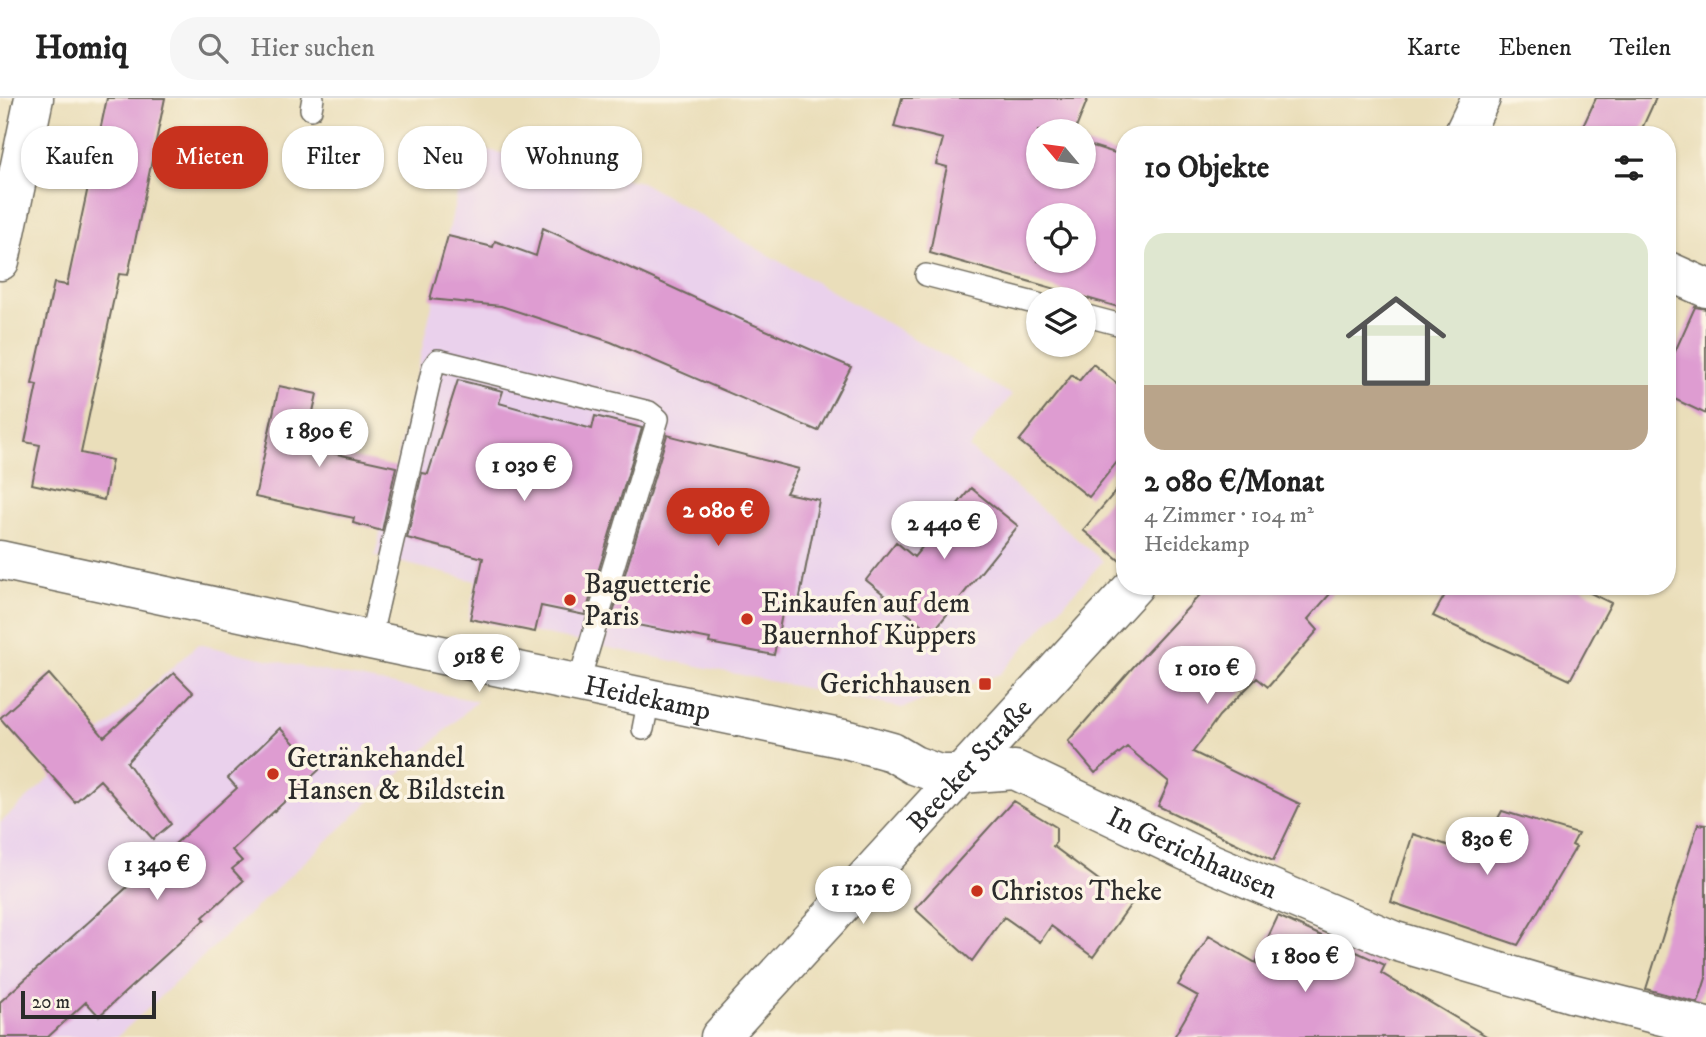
<!DOCTYPE html>
<html lang="de">
<head>
<meta charset="utf-8">
<style>
  body { margin:0; font-family:"IM FELL DW Pica",serif; background:#f6f6f6; color:#222; height:100vh; display:flex; flex-direction:column; font-size:26px; white-space:nowrap }
  * { box-sizing:border-box; margin:0 }
  p { font-size:23px; color:#767676 }
  .icon { flex:none; width:38px; height:38px; fill:none; stroke:currentColor; stroke-width:2; stroke-linecap:round; stroke-linejoin:round }
  .map { position:relative; flex:1; overflow:hidden }
  .details { position:absolute; left:1116px; top:28px; width:560px; height:469px; display:flex; flex-direction:column; background:#fff; border-radius:28px; box-shadow:0 2px 5px #0004 }
  .details>* { flex:none }
  .banner { position:absolute; left:21px; top:28px; width:665px; height:63px; display:flex; gap:14px }
  .needle { width:46px; rotate:299deg }
  .controls { position:absolute; left:1026px; top:21px; display:grid; gap:14px }
  .controls a { display:grid; place-items:center; width:70px; height:70px; border-radius:50%; background:#fff; box-shadow:0 2px 5px #0004; font-size:35px }
  .scale { position:absolute; left:21px; bottom:18px; width:135px; box-sizing:border-box; padding-left:7px; border:4px solid #2b2b2b; border-top:0; font-size:19px; line-height:24px; white-space:nowrap; color:#2b2b2b; -webkit-text-stroke:5px #fcf5e5; paint-order:stroke }
  .price { position:absolute; translate:-50% -60px; padding:0 16px; border-radius:24px; background:#fff; color:#222; font-size:23px; line-height:46px; filter:drop-shadow(0 2px 4px #0008) }
  .price::after { content:''; position:absolute; left:50%; top:42px; width:21px; height:16px; margin-left:-10px; background:inherit; clip-path:polygon(0 0,100% 0,50% 100%) }
  .price.selected { background:#c8321e; color:#fff }
  ul { padding:0; list-style:none }
  li { display:grid; align-content:center; gap:14px; height:371px; padding:0 28px }
  li+li { border-top:2px solid #e0e0e0 }
  li span { display:grid; place-items:center; height:217px; border-radius:21px; color:#555 }
  li>.icon { margin-inline-start:auto }
  span .icon { width:126px; height:126px; fill:#fffc; stroke-width:1 }
  li b { font-size:30px }
  h2 { display:flex; justify-content:space-between; align-items:center; height:84px; padding:0 28px; font-size:30px }
  .tag { padding:0 24px; border-radius:28px; background:#fff; box-shadow:0 2px 5px #0004; font-size:24px; line-height:63px }
  .tag.selected { background:#c8321e; color:#fff }
  header { display:flex; align-items:center; gap:42px; box-sizing:border-box; height:98px; padding:0 35px; background:#fff; border-bottom:2px solid #e0e0e0 }
  header strong { font-size:33px }
  nav { display:flex; gap:38px; margin-inline-start:auto; font-size:24px }
  .search { width:490px; height:63px; background:#f6f6f6; display:flex; align-items:center; gap:18px; box-sizing:border-box; padding:0 24px; border-radius:28px; color:#767676; font-size:26px }
  .map>svg:first-child { display:block }
  .built { fill:#ead1ec }
  .building { fill:#de9cd1; fill-rule:evenodd }
  .lines { fill:none; stroke-linecap:round; stroke-linejoin:round }
  .service-casing { stroke:#6e6a5d; stroke-width:24 }
  .minor-casing { stroke:#6e6a5d; stroke-width:41 }
  .tertiary-casing { stroke:#6e6a5d; stroke-width:41 }
  .service { stroke:#fff; stroke-width:21 }
  .minor { stroke:#fff; stroke-width:38 }
  .tertiary { stroke:#fff; stroke-width:38 }
  .poi-dot { fill:#c8321e; stroke:#fcf5e5; stroke-width:2.5 }
  .labels { text-anchor:middle; dominant-baseline:central; stroke-width:7; stroke-linejoin:round; paint-order:stroke }
  .poi-label { font-size:28px; fill:#2b2b2b; stroke:#fcf5e5; text-anchor:start }
  .street-label { font-size:28px; fill:#2b2b2b; stroke:#fcf5e5 }
</style>
</head>
<body>
<header>
<strong>Homiq</strong>
<div class="search"><svg class="icon" aria-label="search" viewBox="0 0 24 24"><circle cx="10" cy="10" r="6"/><path d="M15 15l6 6"/></svg>Hier suchen</div>
<nav><a>Karte</a><a>Ebenen</a><a>Teilen</a></nav>
</header>
<div class="map">
<svg width="1706" height="939" viewBox="0 0 1706 939">
  <rect width="100%" height="100%" fill="#fcf5e5"/>
  <filter id="ink" filterUnits="userSpaceOnUse"><feTurbulence type="fractalNoise" baseFrequency=".0143" numOctaves="2"/><feDisplacementMap in="SourceGraphic" scale="14" xChannelSelector="R" yChannelSelector="G"/><feConvolveMatrix kernelMatrix="1 2 1 2 8 2 1 2 1" color-interpolation-filters="sRGB"/></filter>
  <filter id="wash" filterUnits="userSpaceOnUse"><feTurbulence type="fractalNoise" baseFrequency=".00686" numOctaves="4" result="noise"/><feDisplacementMap in="SourceGraphic" scale="28" xChannelSelector="R" yChannelSelector="G"/><feGaussianBlur stdDeviation="1.57" result="paint"/><feColorMatrix in="noise" values="0 0 0 0 0 0 0 0 0 0 0 0 0 0 0 0 0 1.4 0 .05"/><feComposite in="paint" operator="in"/></filter>
  <g filter="url(#wash)">
    <rect width="100%" height="100%" fill="#eadeba"/>
    <!-- built -->
    <path class="built" d="M 468,48 L 641,84 L 1012,297 L 969,350 L 1103,463 L 1000,576 L 902,610 L 468,521 L 476,483 L 375,458 Z
      M 198,546 L 312,571 L 477,603 L 117,939 L 0,939 L 0,725 Z"/>
    <g id="blocks">
      <!-- building -->
      <path class="building" d="M 107,0 L 165,0 L 128,177 L 119,176 L 81,355 L 112,362 L 104,402 L 32,386 L 40,347 L 25,344 L 37,287 L 32,286 L 54,185 L 67,187 Z
        M 902,0 L 1088,0 L 1075,33 L 1038,33 L 1038,79 L 1083,79 L 1083,45 L 1125,58 L 1125,211 L 930,155 L 942,90 L 947,69 L 936,66 L 943,41 L 894,29 ZM 1038,117 L 1083,117 L 1083,163 L 1038,163 Z
        M 1596,0 L 1656,0 L 1639,37 L 1579,37 Z
        M 543,130 L 745,223 L 851,269 L 818,333 L 611,244 L 501,208 L 430,201 L 448,138 L 493,149 L 495,143 L 536,158 Z
        M 1695,209 L 1706,211 L 1706,316 L 1668,298 L 1668,269 Z
        M 1093,266 L 1125,292 L 1125,354 L 1089,399 L 1019,343 L 1072,277 L 1079,283 Z
        M 458,282 L 503,293 L 499,305 L 592,331 L 595,318 L 642,330 L 585,517 L 541,508 L 535,534 L 470,521 L 483,460 L 407,440 L 422,375 L 428,376 Z
        M 279,288 L 317,296 L 305,349 L 396,369 L 382,433 L 353,425 L 354,420 L 255,399 Z
        M 667,337 L 799,371 L 786,395 L 819,402 L 799,504 L 785,501 L 774,557 L 709,545 L 710,541 L 611,522 Z
        M 1125,382 L 1125,467 L 1083,432 Z
        M 971,390 L 1018,428 L 932,535 L 866,482 L 896,444 L 914,459 Z
        M 1208,488 L 1337,488 L 1308,521 L 1318,532 L 1268,589 L 1257,580 L 1219,618 L 1193,654 L 1300,706 L 1273,763 L 1158,708 L 1169,684 L 1127,649 L 1095,675 L 1068,643 L 1134,568 Z
        M 1450,488 L 1576,488 L 1611,505 L 1570,582 L 1433,518 Z
        M 174,575 L 193,594 L 127,664 L 171,726 L 153,741 L 100,682 L 75,704 L 0,620 L 49,576 L 104,639 Z
        M 280,630 L 319,672 L 232,752 L 242,763 L 232,771 L 243,783 L 203,819 L 205,821 L 99,918 L 86,904 L 48,939 L 0,939 L 0,904 L 237,690 L 228,680 Z
        M 1013,703 L 1056,729 L 1056,744 L 1053,748 L 1131,806 L 1093,859 L 1051,828 L 1040,844 L 1004,819 L 972,863 L 915,811 Z
        M 1502,713 L 1578,736 L 1572,747 L 1576,749 L 1518,847 L 1391,804 L 1413,736 L 1478,757 Z
        M 1698,726 L 1706,727 L 1706,880 L 1698,905 L 1646,891 Z
        M 1278,818 L 1385,867 L 1381,875 L 1488,939 L 1174,939 L 1198,898 L 1178,887 L 1209,838 L 1256,865 Z"/>
    </g>
  </g>
  <g filter="url(#ink)">
    <use href="#blocks" fill-opacity="0" stroke="#6e6a5d" stroke-width="2"/>
    <g class="lines">
      <!-- service casing -->
      <g class="service-casing">
        <path id="service" d="M 311,11 L 313,0
          M 926,177 L 1038,206
          M 1083,217 L 1125,228
          M 370,542 L 433,269 L 438,262 L 649,314 L 658,321 L 578,586
          M 643,631 L 649,600"/>
      </g>
      <!-- minor casing -->
      <g class="minor-casing">
        <g id="minor">
          <path d="M 0,163 L 34,0"/>
          <path d="M 1668,173 L 1706,190"/>
          <path id="s1" d="M 961,676 L 1015,672 L 1209,764 L 1395,843 L 1571,895 L 1706,929"/>
        </g>
      </g>
      <!-- tertiary casing -->
      <g class="tertiary-casing">
        <g id="tertiary">
          <path d="M 1463,37 L 1481,0"/>
          <path id="s2" d="M 0,462 L 370,542 L 849,642 L 892,654 L 914,667 L 939,676 L 961,676"/>
          <path id="s3" d="M 720,939 L 1134,488"/>
        </g>
      </g>
      <!-- service -->
      <use href="#service" class="service"/>
      <!-- minor -->
      <use href="#minor" class="minor"/>
      <!-- tertiary -->
      <use href="#tertiary" class="tertiary"/>
    </g>
  </g>
  <!-- markers -->
  <g class="poi-dot">
    <circle cx="570" cy="502" r="7"/>
    <circle cx="747" cy="521" r="7"/>
    <rect x="978" y="579" width="14" height="14" rx="3.5"/>
    <circle cx="273" cy="676" r="7"/>
    <circle cx="977" cy="793" r="7"/>
  </g>
  <g class="labels">
    <!-- poi labels -->
    <g class="poi-label">
      <text x="584" y="486">Baguetterie<tspan x="584" dy="32">Paris</tspan></text>
      <text x="761" y="505">Einkaufen auf dem<tspan x="761" dy="32">Bauernhof Küppers</tspan></text>
      <text x="971" y="586" text-anchor="end">Gerichhausen</text>
      <text x="287" y="660">Getränkehandel<tspan x="287" dy="32">Hansen &amp; Bildstein</tspan></text>
      <text x="991" y="793">Christos Theke</text>
    </g>
    <!-- street labels -->
    <g class="street-label">
      <text stroke="none"><textPath href="#s2" startOffset="662">Heidekamp</textPath></text>
      <text stroke="none"><textPath href="#s3" startOffset="369">Beecker Straße</textPath></text>
      <text stroke="none"><textPath href="#s1" startOffset="250">In Gerichhausen</textPath></text>
    </g>
  </g>
</svg>
<div class="controls">
<a><svg class="needle" viewBox="-14 -14 28 28"><path d="M0-13l5 13h-10z" fill="#e53935"/><path d="M0 13l5-13h-10z" fill="#767676"/></svg></a>
<a><svg class="icon" aria-label="locate" viewBox="0 0 24 24"><circle cx="12" cy="12" r="6"/><path d="M12 2v4M12 18v4M2 12h4M18 12h4"/></svg></a>
<a><svg class="icon" aria-label="layers" viewBox="0 0 24 24"><path d="M12 4l9 5-9 5-9-5zM3 14l9 5 9-5"/></svg></a>
</div>
<div class="scale">20 m</div>
<b class="price" style="left:319px;top:371px">1 890 €</b>
<b class="price" style="left:524px;top:405px">1 030 €</b>
<b class="price selected" style="left:718px;top:450px">2 080 €</b>
<b class="price" style="left:944px;top:463px">2 440 €</b>
<b class="price" style="left:479px;top:596px">918 €</b>
<b class="price" style="left:1207px;top:608px">1 010 €</b>
<b class="price" style="left:1487px;top:779px">830 €</b>
<b class="price" style="left:157px;top:804px">1 340 €</b>
<b class="price" style="left:863px;top:828px">1 120 €</b>
<b class="price" style="left:1305px;top:896px">1 800 €</b>
<div class="banner">
<a class="tag">Kaufen</a>
<a class="tag selected">Mieten</a>
<a class="tag">Filter</a>
<a class="tag">Neu</a>
<a class="tag">Wohnung</a>
</div>
<section class="details">
<h2>10 Objekte<svg class="icon" aria-label="filters" viewBox="0 0 24 24"><path d="M4 7h16M4 17h16"/><circle cx="9" cy="7" r="2"/><circle cx="15" cy="17" r="2"/></svg></h2>
<ul>
<li><span style="background:linear-gradient(#dfe7d0 70%,#b9a48a 0)"><svg class="icon" aria-label="home" viewBox="0 0 24 24"><path d="M3 11l9-7 9 7M6 9v11h12V9"/></svg></span><div><b>2 080 €/Monat</b><p>4 Zimmer · 104 m²</p><p>Heidekamp</p></div></li>
</ul>
</section>
</div>
</body>
</html>
